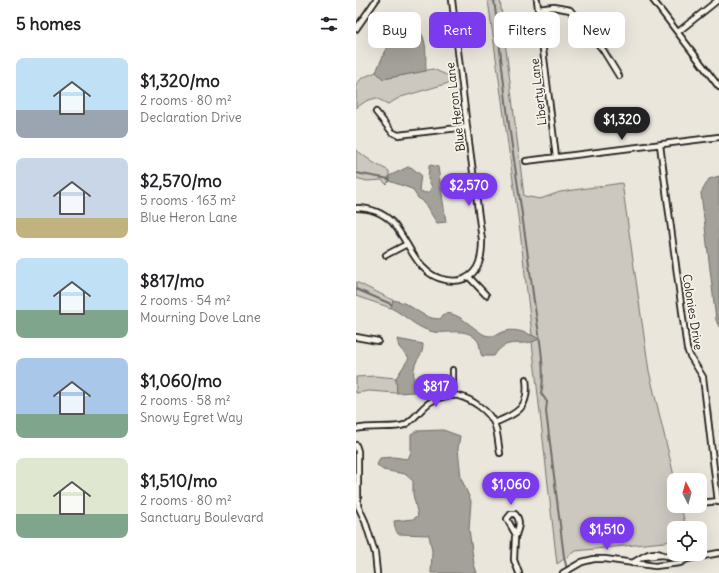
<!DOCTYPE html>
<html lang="en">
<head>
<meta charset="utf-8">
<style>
  body { margin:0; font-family:Delius,sans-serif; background:#f6f6f6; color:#202124; height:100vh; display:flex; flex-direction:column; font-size:15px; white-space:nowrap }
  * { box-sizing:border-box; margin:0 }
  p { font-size:13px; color:#757577 }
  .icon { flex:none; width:22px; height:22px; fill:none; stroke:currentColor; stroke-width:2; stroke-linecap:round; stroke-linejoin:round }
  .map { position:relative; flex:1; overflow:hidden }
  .side { display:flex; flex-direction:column; background:#fff; width:356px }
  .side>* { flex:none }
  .hud { position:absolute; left:12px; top:12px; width:291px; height:36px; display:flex; gap:8px }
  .needle { width:26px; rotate:354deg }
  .tools { position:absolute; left:311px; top:473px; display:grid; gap:8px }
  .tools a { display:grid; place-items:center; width:40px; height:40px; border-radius:8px; background:#fff; box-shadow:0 4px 16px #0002; font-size:20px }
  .price { position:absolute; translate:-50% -34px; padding:0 9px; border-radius:14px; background:#7c3aed; color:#fff; font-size:13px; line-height:26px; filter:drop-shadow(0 1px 2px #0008) }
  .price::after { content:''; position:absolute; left:50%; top:24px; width:12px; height:9px; margin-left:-6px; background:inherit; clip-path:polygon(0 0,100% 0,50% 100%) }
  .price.selected { background:#222; color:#fff }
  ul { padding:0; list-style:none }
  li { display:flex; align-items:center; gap:12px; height:100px; padding:0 16px }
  li span { display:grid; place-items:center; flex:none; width:112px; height:80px; border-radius:8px; color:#555 }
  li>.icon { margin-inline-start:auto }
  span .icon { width:48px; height:48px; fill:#fffc; stroke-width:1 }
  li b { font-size:17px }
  h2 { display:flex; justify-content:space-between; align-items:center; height:48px; padding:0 16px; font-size:17px }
  .pill { padding:0 14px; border-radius:8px; background:#fff; box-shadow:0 4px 16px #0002; font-size:14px; line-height:36px }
  .pill.selected { background:#7c3aed; color:#fff }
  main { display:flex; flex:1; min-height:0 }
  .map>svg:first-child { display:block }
  .green { fill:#ccc8c0; stroke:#74726e }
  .water { fill:#a3a19a; stroke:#6d6c68 }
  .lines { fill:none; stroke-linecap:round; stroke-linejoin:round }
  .stream { stroke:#6d6c68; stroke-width:2 }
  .minor-casing { stroke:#1c1c1c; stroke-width:8 }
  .minor { stroke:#f7f3e8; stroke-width:4.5 }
  .labels { text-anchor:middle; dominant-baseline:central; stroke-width:3.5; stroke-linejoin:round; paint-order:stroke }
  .street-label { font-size:12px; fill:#1c1c1c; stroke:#f7f3e8 }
</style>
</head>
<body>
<main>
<section class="side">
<h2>5 homes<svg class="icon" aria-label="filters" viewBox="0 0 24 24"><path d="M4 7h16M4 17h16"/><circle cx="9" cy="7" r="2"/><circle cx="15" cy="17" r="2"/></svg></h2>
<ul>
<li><span style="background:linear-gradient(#bfe0f5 65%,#9aa5b1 0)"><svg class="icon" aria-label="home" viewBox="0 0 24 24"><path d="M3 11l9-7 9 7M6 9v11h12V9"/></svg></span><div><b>$1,320/mo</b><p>2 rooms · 80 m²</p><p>Declaration Drive</p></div></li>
<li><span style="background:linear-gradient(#c9d6e8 75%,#c2b280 0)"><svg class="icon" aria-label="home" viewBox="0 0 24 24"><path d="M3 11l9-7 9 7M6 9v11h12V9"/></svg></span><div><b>$2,570/mo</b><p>5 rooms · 163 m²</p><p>Blue Heron Lane</p></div></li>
<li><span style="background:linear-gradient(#bfe0f5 65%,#7fa58c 0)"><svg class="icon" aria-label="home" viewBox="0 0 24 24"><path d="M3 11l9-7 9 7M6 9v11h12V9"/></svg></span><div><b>$817/mo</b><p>2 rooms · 54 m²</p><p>Mourning Dove Lane</p></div></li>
<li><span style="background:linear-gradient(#a9c7e8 70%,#7fa58c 0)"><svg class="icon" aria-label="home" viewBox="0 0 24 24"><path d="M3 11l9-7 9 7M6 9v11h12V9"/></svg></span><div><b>$1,060/mo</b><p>2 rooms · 58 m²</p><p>Snowy Egret Way</p></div></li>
<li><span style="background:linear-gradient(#dfe7d0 70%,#7fa58c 0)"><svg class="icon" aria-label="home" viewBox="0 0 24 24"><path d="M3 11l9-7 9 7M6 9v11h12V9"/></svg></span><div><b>$1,510/mo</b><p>2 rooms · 80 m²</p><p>Sanctuary Boulevard</p></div></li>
</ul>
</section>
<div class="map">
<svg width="363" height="573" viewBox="0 0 363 573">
  <rect width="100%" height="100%" fill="#eae6dc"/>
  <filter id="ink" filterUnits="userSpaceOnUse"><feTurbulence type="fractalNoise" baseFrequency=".025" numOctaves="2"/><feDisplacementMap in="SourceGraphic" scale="8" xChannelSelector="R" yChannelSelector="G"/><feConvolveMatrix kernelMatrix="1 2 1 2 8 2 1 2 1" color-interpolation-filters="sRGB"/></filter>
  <g filter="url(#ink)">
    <!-- green -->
    <path class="green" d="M 132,0 L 144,0 L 168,196 L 184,199 L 204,192 L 266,183 L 293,371 L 319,480 L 318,506 L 325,506 L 330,528 L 318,528 L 318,541 L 219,551 L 201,564 L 176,342 L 182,339 L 176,335 L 164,231 Z
      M 77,69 L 97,78 L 96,82 L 45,97 L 32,104 L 20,98 L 10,101 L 0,108 L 0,85 L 6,78 L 20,72 L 27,79 Z
      M 0,150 L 18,163 L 33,171 L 33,181 L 30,184 L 26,180 L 11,181 L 0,178 Z
      M 0,282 L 37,300 L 35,308 L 0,296 Z
      M 19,376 L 40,378 L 41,393 L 13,391 L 0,393 L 0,377 Z"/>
    <!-- water -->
    <path class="water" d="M 58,25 C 73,36 69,54 70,71 L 27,79 L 20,72 C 28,53 37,31 58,25 Z
      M 75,165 L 82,167 L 90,222 L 81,223 L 67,201 L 62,198 L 56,189 L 33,181 L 33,176 L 52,167 L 55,167 L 65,175 L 63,190 L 69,193 L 73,192 L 76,187 L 72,179 L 73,166 Z
      M 363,176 L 363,327 L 360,320 L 345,193 L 353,179 Z
      M 37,300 C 58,303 64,319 84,319 L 88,314 C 101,310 118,330 129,335 C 138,338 142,333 150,331 C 159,328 175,334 183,339 C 164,349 151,335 138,356 L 126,356 C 123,351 125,343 120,339 C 110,327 91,334 78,332 C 61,329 51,316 35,308 Z
      M 41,339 L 67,344 C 67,356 62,356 59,365 C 56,374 59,383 58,392 L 41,393 L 40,378 L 53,358 L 43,347 Z
      M 87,430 L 104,436 L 102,448 L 105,478 L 115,501 L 113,530 L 118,564 L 121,573 L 75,573 L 76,551 L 73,535 L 42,534 L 39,528 L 38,521 L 57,519 L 62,516 L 57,494 L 57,481 L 49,474 L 27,470 L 21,465 L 24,458 L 37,457 L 52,459 L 55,452 L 55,434 L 60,431 Z"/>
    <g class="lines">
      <!-- stream -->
      <path class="stream" d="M 138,0 C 145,51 149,102 157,153 C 164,200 171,247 177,294 C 180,318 191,371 185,393 L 191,402 L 190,411 L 208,557 L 212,573
        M 0,173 L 33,179
        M 0,289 L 35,304"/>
      <!-- minor casing -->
      <g class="minor-casing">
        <path id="minor" d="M 181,0 L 200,157
          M 297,0 L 363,87
          M 182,9 L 198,7 L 214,10 L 247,50 L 263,76
          M 0,29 L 20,0
          M 322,32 L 362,0
          M 20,112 L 36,132 L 42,135 L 111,127
          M 304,145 L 331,349 L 334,356 L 347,377 L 362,502
          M 170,161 L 363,137
          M 0,208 C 13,208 26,212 36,222 C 54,242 60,275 90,280 C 96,281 103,281 108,279 C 124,272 126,256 126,240 L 111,127 L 96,0
          M 30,255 L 51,244
          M 113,277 L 130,295
          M 0,337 L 22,341
          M 97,370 L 97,396
          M 138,423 C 162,413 174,408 170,379
          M 0,429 C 14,425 39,429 48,425 C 60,419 65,407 76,401 C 83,397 95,394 103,396 C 115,399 133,411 138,423 C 142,432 142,444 144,453
          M 0,445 L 2,451 L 2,506 L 9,521 L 19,553 L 21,573
          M 344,503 L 363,501
          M 160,535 L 151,519 L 155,514 L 159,514 C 166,521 162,530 159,537 L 158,560 L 163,573
          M 287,557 L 306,555 L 331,559
          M 276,563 C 286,558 295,549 307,555
          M 207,573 L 226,562 L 238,559 L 249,559 L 299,566 L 324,563 L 331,559 L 363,553"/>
      </g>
      <!-- minor -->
      <use href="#minor" class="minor"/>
    </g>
  </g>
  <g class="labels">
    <!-- street labels -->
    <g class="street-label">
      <text transform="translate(182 92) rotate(-97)">Liberty Lane</text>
      <text transform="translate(99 107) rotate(-97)">Blue Heron Lane</text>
      <text transform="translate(337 312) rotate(81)">Colonies Drive</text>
    </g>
  </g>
</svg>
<div class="tools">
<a><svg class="needle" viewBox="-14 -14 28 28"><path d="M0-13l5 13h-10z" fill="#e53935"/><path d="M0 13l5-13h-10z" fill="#757577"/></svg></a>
<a><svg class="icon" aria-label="locate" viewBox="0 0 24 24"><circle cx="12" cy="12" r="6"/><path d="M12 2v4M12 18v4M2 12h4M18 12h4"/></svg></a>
</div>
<b class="price selected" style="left:266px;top:141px">$1,320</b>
<b class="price" style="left:113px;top:207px">$2,570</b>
<b class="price" style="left:80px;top:408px">$817</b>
<b class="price" style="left:155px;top:506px">$1,060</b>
<b class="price" style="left:251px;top:551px">$1,510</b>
<div class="hud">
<a class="pill">Buy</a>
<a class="pill selected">Rent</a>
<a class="pill">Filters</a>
<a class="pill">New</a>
</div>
</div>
</main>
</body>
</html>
